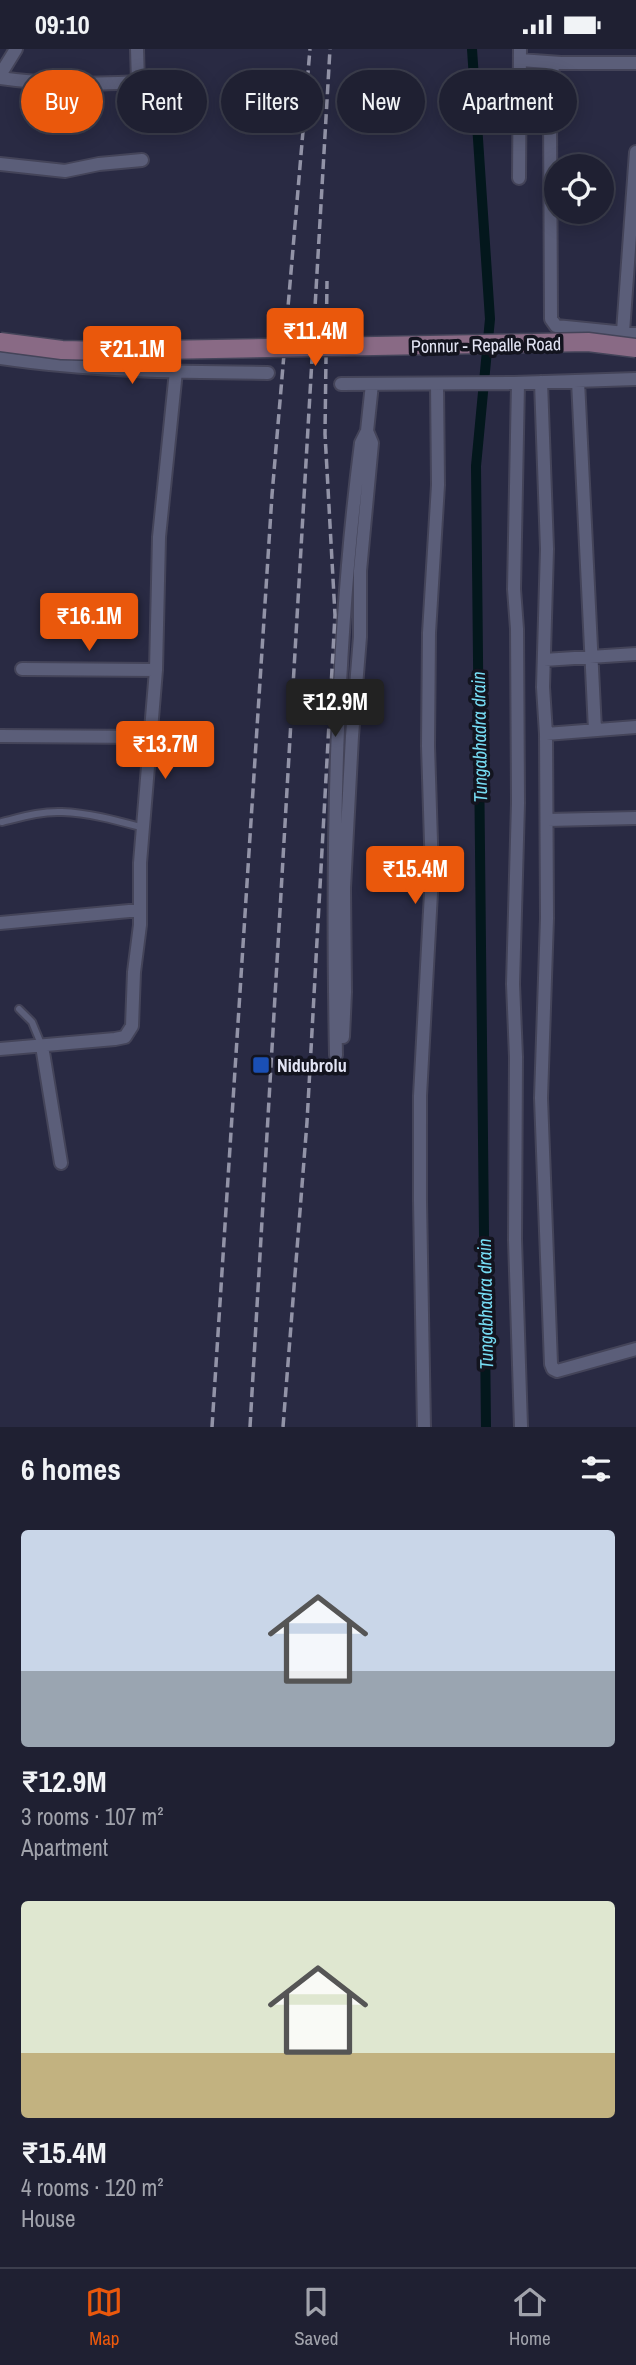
<!DOCTYPE html>
<html lang="en">
<head>
<meta charset="utf-8">
<style>
  body { margin:0; font-family:"Archivo Narrow",sans-serif; background:#27283a; color:#f1f3f6; height:100vh; display:flex; flex-direction:column; font-size:26px; white-space:nowrap }
  * { box-sizing:border-box; margin:0 }
  p { font-size:23px; color:#a1a3ac }
  .icon { flex:none; width:38px; height:38px; fill:none; stroke:currentColor; stroke-width:2; stroke-linecap:round; stroke-linejoin:round }
  .map { position:relative; height:1378px; overflow:hidden }
  .sheet { display:flex; flex-direction:column; background:#1f2032; flex:1 }
  .sheet>* { flex:none }
  .top-card { position:absolute; left:21px; top:21px; width:595px; height:63px; display:flex; gap:14px }
  .buttons { position:absolute; left:544px; top:105px; display:grid; gap:14px }
  .buttons a { display:grid; place-items:center; width:70px; height:70px; border-radius:50%; background:#1f2032; box-shadow:0 4px 18px #0003,0 0 0 2px #3c3e4d; font-size:35px }
  .price { position:absolute; translate:-50% -60px; padding:0 16px; border-radius:7px; background:#ea580c; color:#fff; font-size:23px; line-height:46px; filter:drop-shadow(0 2px 4px #0008) }
  .price::after { content:''; position:absolute; left:50%; top:42px; width:21px; height:16px; margin-left:-10px; background:inherit; clip-path:polygon(0 0,100% 0,50% 100%) }
  .price.on { background:#222; color:#fff }
  ul { padding:0; list-style:none }
  li { display:grid; align-content:center; gap:14px; height:371px; padding:0 21px }
  li span { display:grid; place-items:center; height:217px; border-radius:7px; color:#555 }
  li>.icon { margin-inline-start:auto }
  span .icon { width:126px; height:126px; fill:#fffc; stroke-width:1 }
  li b { font-size:30px }
  h2 { display:flex; justify-content:space-between; align-items:center; height:84px; padding:0 21px; font-size:30px }
  .tag { padding:0 24px; border-radius:32px; background:#1f2032; box-shadow:0 4px 18px #0003,0 0 0 2px #3c3e4d; font-size:24px; line-height:63px }
  .tag.on { background:#ea580c; color:#fff }
  .status { display:flex; justify-content:space-between; align-items:center; height:49px; padding:0 35px; background:#1f2032; direction:ltr }
  .status svg { height:19px; fill:currentColor }
  .menu { display:flex; justify-content:space-around; align-items:center; height:98px; border-top:2px solid #3c3e4d; background:#1f2032; font-size:19px; color:#a1a3ac }
  .menu a { display:grid; justify-items:center; gap:4px }
  .menu .on { color:#ea580c }
  .map>svg:first-child { display:block }
  .lines { fill:none; stroke-linecap:round; stroke-linejoin:round }
  .canal { stroke:#03171c; stroke-width:10 }
  .lane-casing { stroke:#444459; stroke-width:10 }
  .street-casing { stroke:#444459; stroke-width:16 }
  .lane { stroke:#5b5e79; stroke-width:6 }
  .street { stroke:#5b5e79; stroke-width:12 }
  .rail { stroke:#9293a7; stroke-width:3.5; stroke-dasharray:10 5; stroke-linecap:butt }
  .secondary-bridge-casing { stroke:#444459; stroke-width:21; stroke-linecap:butt }
  .secondary-bridge { stroke:#896a85; stroke-width:18 }
  .transit-dot { fill:#1a4fb4; stroke:#13141f; stroke-width:2.5 }
  .labels { text-anchor:middle; dominant-baseline:central; stroke-width:7; stroke-linejoin:round; paint-order:stroke }
  .street-label { font-size:18px; fill:#e2e4f4; stroke:#13141f }
  .poi-label { font-size:18px; font-weight:bold; fill:#e2e4f4; stroke:#13141f; text-anchor:start }
  .water-label { font-size:19px; font-style:italic; fill:#76dcf3; stroke:#13141f }
</style>
</head>
<body>
<div class="status"><b>09:10</b><svg viewBox="0 0 49 12"><path d="M0 12V9h3v3zM5 12V6h3v6zM10 12V3h3v9zM15 12V0h3v12zM26 1h20v11H26zM47 4h2v5h-2z"/></svg></div>
<div class="map">
<svg width="636" height="1378" viewBox="0 0 636 1378">
  <rect width="100%" height="100%" fill="#292a43"/>
  <g class="lines">
    <!-- canal -->
    <path class="canal" d="M 472,0 L 490,270 L 476,417 L 486,1378"/>
    <!-- lane casing -->
    <g class="lane-casing">
      <path id="lane" d="M 2,773 C 22,768 42,762 62,763 C 90,764 118,772 144,779
        M 19,960 L 32,973 L 41,995"/>
    </g>
    <!-- street casing -->
    <g class="street-casing">
      <path id="street" d="M 137,0 L 138,34
        M 520,11 L 561,14 L 636,14
        M 553,14 L 550,65 L 551,270 L 556,277 L 636,285
        M 0,26 L 16,0
        M 0,29 C 58,38 119,35 177,30
        M 0,115 L 65,122 L 99,115 L 142,111
        M 519,129 L 520,0
        M 623,283 L 636,103
        M 0,309 C 88,322 179,323 268,324
        M 578,332 L 595,681
        M 541,333 L 547,500 L 543,638 L 546,685 L 636,678
        M 518,334 L 514,540 L 517,580 L 518,754 L 513,935 L 516,1008 L 515,1191 L 521,1378
        M 341,335 L 514,334 L 636,330
        M 544,611 L 636,605
        M 22,620 L 156,621
        M 546,685 L 547,869 L 541,1049 L 551,1315 L 553,1320 L 557,1322 L 636,1300
        M 0,687 L 151,688
        M 547,771 L 636,769
        M 0,874 L 140,861
        M 343,988 L 345,943 L 344,839 L 352,687 L 360,588 L 360,522 L 372,394 L 367,382
        M 42,997 L 61,1114
        M 0,1000 L 115,990 L 125,988 L 132,977 L 134,923 L 140,876 L 140,814 L 156,621 L 159,488 L 176,322
        M 336,1006 C 332,802 335,596 361,394 L 367,382 L 372,335
        M 424,1378 L 420,1152 L 420,1047 L 432,825 L 428,697 L 429,584 L 438,436 L 437,335"/>
    </g>
    <!-- lane -->
    <use href="#lane" class="lane"/>
    <!-- street -->
    <use href="#street" class="street"/>
    <!-- rail -->
    <path class="rail" d="M 212,1378 L 272,446 L 310,0
      M 250,1378 L 330,0
      M 283,1378 L 307,1073 L 335,566 L 325,385 L 327,232"/>
    <!-- secondary-bridge casing -->
    <g class="secondary-bridge-casing">
      <path id="secondary-bridge" d="M 0,293 L 62,301 L 106,302 L 588,293 L 636,299"/>
    </g>
    <!-- secondary-bridge -->
    <use href="#secondary-bridge" class="secondary-bridge"/>
  </g>
  <!-- markers -->
  <rect class="transit-dot" x="252" y="1007" width="18" height="18" rx="3.5"/>
  <g class="labels">
    <!-- street labels -->
    <g class="street-label">
      <text transform="translate(486 296) rotate(-1)">Ponnur - Repalle Road</text>
    </g>
    <!-- poi labels -->
    <g class="poi-label">
      <text x="277" y="1016">Nidubrolu</text>
    </g>
    <!-- water labels -->
    <g class="water-label">
      <text transform="translate(479 688) rotate(-91)">Tungabhadra drain</text>
      <text transform="translate(485 1255) rotate(-91)">Tungabhadra drain</text>
    </g>
  </g>
</svg>
<div class="buttons">
<a><svg class="icon" aria-label="locate" viewBox="0 0 24 24"><circle cx="12" cy="12" r="6"/><path d="M12 2v4M12 18v4M2 12h4M18 12h4"/></svg></a>
</div>
<b class="price" style="left:315px;top:319px">₹11.4M</b>
<b class="price" style="left:132px;top:337px">₹21.1M</b>
<b class="price" style="left:89px;top:604px">₹16.1M</b>
<b class="price on" style="left:335px;top:690px">₹12.9M</b>
<b class="price" style="left:165px;top:732px">₹13.7M</b>
<b class="price" style="left:415px;top:857px">₹15.4M</b>
<div class="top-card">
<a class="tag on">Buy</a>
<a class="tag">Rent</a>
<a class="tag">Filters</a>
<a class="tag">New</a>
<a class="tag">Apartment</a>
</div>
</div>
<section class="sheet">
<h2>6 homes<svg class="icon" aria-label="filters" viewBox="0 0 24 24"><path d="M4 7h16M4 17h16"/><circle cx="9" cy="7" r="2"/><circle cx="15" cy="17" r="2"/></svg></h2>
<ul>
<li><span style="background:linear-gradient(#c9d6e8 65%,#9aa5b1 0)"><svg class="icon" aria-label="home" viewBox="0 0 24 24"><path d="M3 11l9-7 9 7M6 9v11h12V9"/></svg></span><div><b>₹12.9M</b><p>3 rooms · 107 m²</p><p>Apartment</p></div></li>
<li><span style="background:linear-gradient(#dfe7d0 70%,#c2b280 0)"><svg class="icon" aria-label="home" viewBox="0 0 24 24"><path d="M3 11l9-7 9 7M6 9v11h12V9"/></svg></span><div><b>₹15.4M</b><p>4 rooms · 120 m²</p><p>House</p></div></li>
</ul>
</section>
<nav class="menu">
<a class="on"><svg class="icon" aria-label="map" viewBox="0 0 24 24"><path d="M3 6l6-2 6 2 6-2v14l-6 2-6-2-6 2zM9 4v14M15 6v14"/></svg>Map</a>
<a><svg class="icon" aria-label="saved" viewBox="0 0 24 24"><path d="M7 4h10v16l-5-4-5 4z"/></svg>Saved</a>
<a><svg class="icon" aria-label="home" viewBox="0 0 24 24"><path d="M3 11l9-7 9 7M6 9v11h12V9"/></svg>Home</a>
</nav>
</body>
</html>
